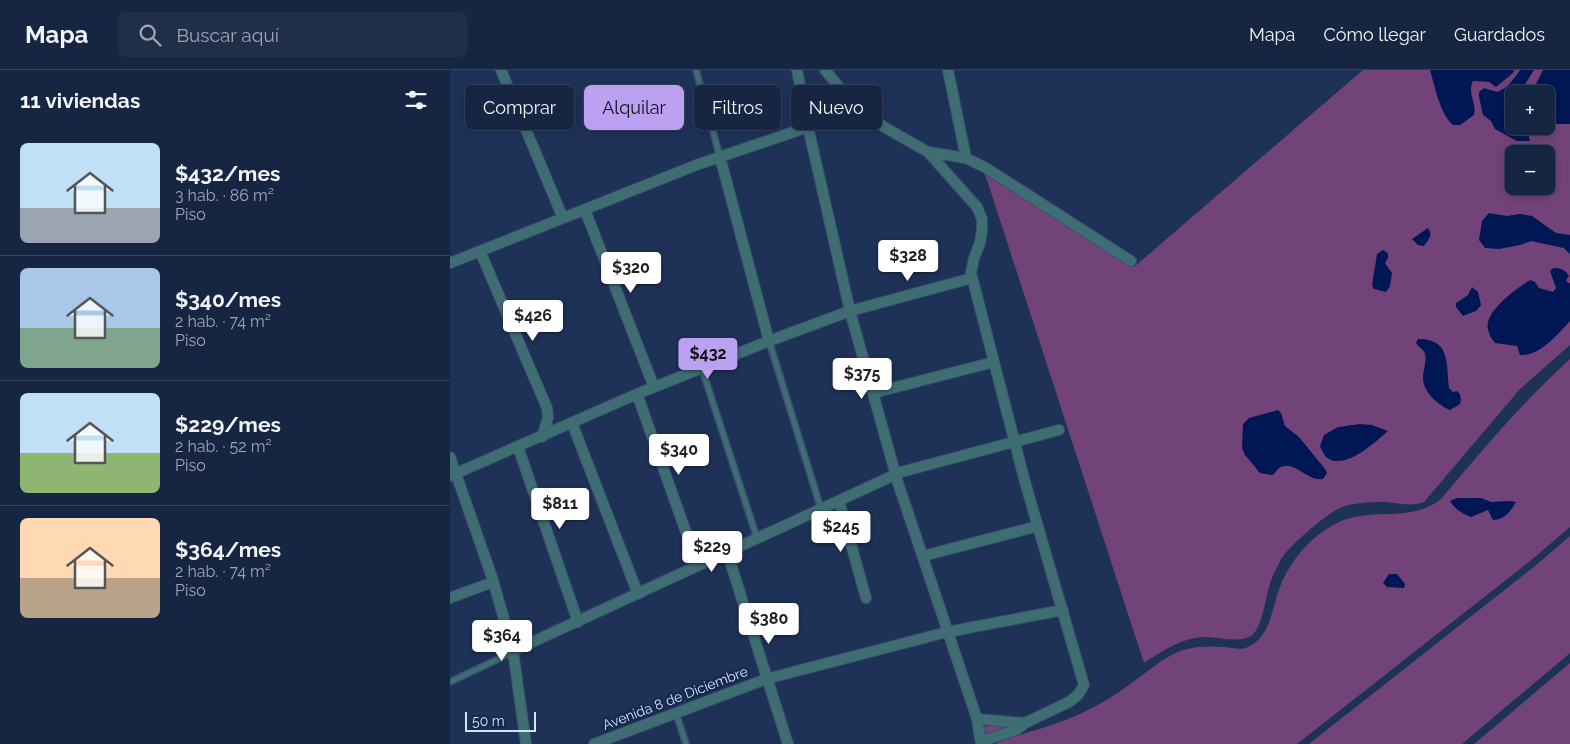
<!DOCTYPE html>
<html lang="es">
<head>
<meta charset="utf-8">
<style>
  body { margin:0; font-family:Raleway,sans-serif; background:#1f2e49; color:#f1f3f6; height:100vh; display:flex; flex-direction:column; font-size:19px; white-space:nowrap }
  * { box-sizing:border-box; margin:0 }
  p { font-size:16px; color:#9ea5b2 }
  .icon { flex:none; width:28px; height:28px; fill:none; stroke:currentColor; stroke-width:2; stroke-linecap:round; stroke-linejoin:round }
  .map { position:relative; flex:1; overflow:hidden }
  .drawer { display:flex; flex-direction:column; background:#162642; width:450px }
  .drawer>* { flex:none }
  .top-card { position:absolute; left:15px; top:15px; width:475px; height:45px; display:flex; gap:10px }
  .buttons { position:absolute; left:1055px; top:15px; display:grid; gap:10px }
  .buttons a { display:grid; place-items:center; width:50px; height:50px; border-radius:8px; background:#162642; box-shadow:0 2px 8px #0003,0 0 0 1px #35435b; font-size:25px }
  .scale { position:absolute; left:15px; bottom:12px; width:71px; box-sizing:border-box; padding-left:5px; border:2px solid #d5e2fb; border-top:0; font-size:14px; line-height:18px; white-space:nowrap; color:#d5e2fb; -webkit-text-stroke:4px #15284d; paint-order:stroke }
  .price { position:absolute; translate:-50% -42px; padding:0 11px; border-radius:5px; background:#fff; color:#222; font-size:16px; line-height:32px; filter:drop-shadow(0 1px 2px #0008) }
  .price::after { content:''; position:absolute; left:50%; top:30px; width:15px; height:11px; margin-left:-8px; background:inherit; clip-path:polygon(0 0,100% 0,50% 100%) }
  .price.current { background:#bca0f2; color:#111 }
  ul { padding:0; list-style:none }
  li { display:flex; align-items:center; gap:15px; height:125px; padding:0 20px }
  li+li { border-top:1px solid #35435b }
  li span { display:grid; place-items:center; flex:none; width:140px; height:100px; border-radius:8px; color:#555 }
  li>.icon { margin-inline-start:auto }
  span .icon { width:60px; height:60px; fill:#fffc; stroke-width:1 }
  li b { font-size:21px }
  h2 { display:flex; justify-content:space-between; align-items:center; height:60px; padding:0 20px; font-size:21px }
  .chip { padding:0 18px; border-radius:8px; background:#162642; box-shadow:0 2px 8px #0003,0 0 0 1px #35435b; font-size:18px; line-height:45px }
  .chip.current { background:#bca0f2; color:#111 }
  header { display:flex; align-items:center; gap:30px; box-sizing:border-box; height:70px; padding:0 25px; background:#162642; border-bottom:1px solid #35435b }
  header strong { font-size:24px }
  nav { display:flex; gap:28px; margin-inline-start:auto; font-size:18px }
  .search { width:350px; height:45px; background:#1f2e49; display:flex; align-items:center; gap:12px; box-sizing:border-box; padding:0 18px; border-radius:8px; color:#9ea5b2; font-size:19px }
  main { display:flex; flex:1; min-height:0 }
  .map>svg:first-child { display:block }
  .green { fill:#724379; fill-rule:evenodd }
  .water { fill:#001755 }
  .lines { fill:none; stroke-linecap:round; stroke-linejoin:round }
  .service-casing { stroke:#3b4e72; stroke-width:8 }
  .minor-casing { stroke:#3b4e72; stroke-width:12 }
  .service { stroke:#3e6e72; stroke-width:5 }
  .minor { stroke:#3e6e72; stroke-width:10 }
  .labels { text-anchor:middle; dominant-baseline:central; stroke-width:4.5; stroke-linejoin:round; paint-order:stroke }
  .street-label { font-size:14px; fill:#d5e2fb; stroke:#15284d }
</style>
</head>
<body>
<header>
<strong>Mapa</strong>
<div class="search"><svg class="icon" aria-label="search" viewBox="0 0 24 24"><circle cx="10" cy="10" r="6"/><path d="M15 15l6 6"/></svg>Buscar aquí</div>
<nav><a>Mapa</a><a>Cómo llegar</a><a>Guardados</a></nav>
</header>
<main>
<section class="drawer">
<h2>11 viviendas<svg class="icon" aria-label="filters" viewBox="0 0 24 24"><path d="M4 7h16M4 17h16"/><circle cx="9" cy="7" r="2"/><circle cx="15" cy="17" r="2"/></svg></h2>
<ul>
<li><span style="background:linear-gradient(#bfe0f5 65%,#9aa5b1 0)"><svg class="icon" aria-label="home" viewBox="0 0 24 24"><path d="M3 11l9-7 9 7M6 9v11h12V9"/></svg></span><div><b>$432/mes</b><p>3 hab. · 86 m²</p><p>Piso</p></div></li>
<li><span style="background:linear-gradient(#a9c7e8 60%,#7fa58c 0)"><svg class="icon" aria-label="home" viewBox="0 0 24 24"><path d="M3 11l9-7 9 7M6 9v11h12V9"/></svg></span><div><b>$340/mes</b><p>2 hab. · 74 m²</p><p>Piso</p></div></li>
<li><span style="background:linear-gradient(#bfe0f5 60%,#8fb573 0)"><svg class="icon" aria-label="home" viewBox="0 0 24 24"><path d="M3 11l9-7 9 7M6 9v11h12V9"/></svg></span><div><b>$229/mes</b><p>2 hab. · 52 m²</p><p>Piso</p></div></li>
<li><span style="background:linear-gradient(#ffd9b3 60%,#b9a48a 0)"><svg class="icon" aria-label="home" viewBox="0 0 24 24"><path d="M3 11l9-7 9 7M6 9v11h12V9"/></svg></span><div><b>$364/mes</b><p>2 hab. · 74 m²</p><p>Piso</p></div></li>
</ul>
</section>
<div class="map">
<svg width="1120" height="674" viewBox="0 0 1120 674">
  <rect width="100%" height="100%" fill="#1e3258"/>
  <!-- green -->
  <path class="green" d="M 913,0 L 1120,0 L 1120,275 L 1070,319 L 974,432 C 962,437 949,433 937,432 C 922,432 901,432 888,439 C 873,447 840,475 831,489 C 827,497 823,505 820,513 C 816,526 812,559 801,566 C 786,574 767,566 752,567 C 730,569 712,581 694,593 L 535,104 L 684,197 ZM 1064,24 L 1096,24 L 1096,56 L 1064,56 ZM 1064,84 L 1096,84 L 1096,116 L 1064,116 Z
    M 1120,289 L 1120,457 L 1080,491 L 847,674 L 545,674 C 554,669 563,667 573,664 C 596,657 619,650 640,639 C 654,632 667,624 679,615 C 696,603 713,587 733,580 C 746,576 761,576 774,577 C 784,578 792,581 800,576 C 821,565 822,537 830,517 C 840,491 861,466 887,453 C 921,436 960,454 991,429 C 1033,379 1072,333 1120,289 Z
    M 1120,466 L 1120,583 L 1012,674 L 859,674 L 1085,496 Z
    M 1120,593 L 1120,674 L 1024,674 Z
    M 559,653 L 558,655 L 548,661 L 536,665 L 532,657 Z"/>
  <!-- water -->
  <path class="water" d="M 980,0 L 1064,0 L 1063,3 L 1046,17 L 1039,12 L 1023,11 C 1017,23 1027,33 1024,45 L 1010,55 L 1003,55 C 990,44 985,17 980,0 Z
    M 1070,0 L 1084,0 L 1074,16 L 1072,24 L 1064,24 L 1064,56 L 1073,56 L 1079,67 L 1080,71 L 1067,71 L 1045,59 L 1041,51 L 1033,45 L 1029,27 L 1029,22 L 1034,18 L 1047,22 C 1058,18 1063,10 1070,0 Z
    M 1093,0 L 1120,0 L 1120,54 L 1096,54 L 1096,24 L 1081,24 Z
    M 1039,143 L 1057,146 L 1070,144 L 1082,146 L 1106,163 L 1120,165 L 1120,184 L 1114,178 L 1081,171 L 1070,175 L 1049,179 L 1035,178 L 1029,170 L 1032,151 Z
    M 978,158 C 983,165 979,169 974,176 L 968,175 L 962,169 Z
    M 933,180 L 938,183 L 938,188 L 935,193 L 942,203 L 940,216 L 936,222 L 924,219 L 922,215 L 927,184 Z
    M 1103,198 C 1110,198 1115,199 1119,206 L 1116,210 L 1118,213 L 1120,213 L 1120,251 C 1108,264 1089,287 1070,285 L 1067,276 L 1045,273 C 1043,270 1040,267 1039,263 C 1030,244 1066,219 1080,210 L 1085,212 L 1089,218 L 1103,222 L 1106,218 L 1100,201 Z
    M 1022,217 L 1028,222 L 1031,235 L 1026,241 L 1013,246 L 1006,237 L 1006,233 L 1018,225 Z
    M 968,269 C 1001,269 996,293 999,318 L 1003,322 L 1007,321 L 1010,324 L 1011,330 L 1010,334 L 1000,340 C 988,335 973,322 973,308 C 973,300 977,292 975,284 C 974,279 969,278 966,273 Z
    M 828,340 L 831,343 L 835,356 L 849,367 L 875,399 L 877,403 L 873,409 C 857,412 842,387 828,399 C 826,401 825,404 822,405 L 810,403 L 795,385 L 792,378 L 793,354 L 799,348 Z
    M 910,354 L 922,355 L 938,361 C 925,372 894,402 876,387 C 874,385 872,380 870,376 L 874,365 L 888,357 Z
    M 1007,428 L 1031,428 L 1041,432 L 1059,431 L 1066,432 C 1061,441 1054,450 1043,450 L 1038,440 L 1021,447 C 1012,444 1004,438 1000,431 Z
    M 939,504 L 947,504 L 955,514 L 954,518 L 937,517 L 933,513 Z"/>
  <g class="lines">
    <!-- service casing -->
    <g class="service-casing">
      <path id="service" d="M 246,0 L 270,87
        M 319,271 L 371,439
        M 252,299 L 307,468
        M 0,612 L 63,582
        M 226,643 L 236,674"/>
    </g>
    <!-- minor casing -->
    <g class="minor-casing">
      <path id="minor" d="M 51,0 L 113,148
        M 347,0 L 358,57 L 400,241 L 448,413 L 527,649 L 531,674
        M 375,0 L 398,28 L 434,57 L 478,82 L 516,88 L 536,98 L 681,191
        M 498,0 L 516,88
        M 478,82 L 527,137 L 532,149 L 532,160 L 530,173 L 524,188 L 521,203 L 575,412 L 634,615 L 628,625 L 619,632 L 575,653 L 566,660 L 532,671
        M 270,87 L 319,271
        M 135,140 L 204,317
        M 30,181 L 97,338 L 98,348 L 92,367
        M 0,193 L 249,94 L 358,57
        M 423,323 L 544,292
        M 187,324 L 248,496
        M 122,353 L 188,524
        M 68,377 L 128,552
        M 0,387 L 42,507 L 63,581 L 76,674
        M 0,406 L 187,324 L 319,271 L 400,241 L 522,208
        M 389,431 L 416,528
        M 277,482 L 338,674
        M 473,486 L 588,456
        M 0,528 L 43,512
        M 63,581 L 451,402 L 609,360
        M 527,649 L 575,653
        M 144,674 L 316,609 L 497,562 L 613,540"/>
    </g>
    <!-- service -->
    <use href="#service" class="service"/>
    <!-- minor -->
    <use href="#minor" class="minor"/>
  </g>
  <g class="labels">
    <!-- street labels -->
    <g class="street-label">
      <text transform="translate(225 628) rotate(-21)">Avenida 8 de Diciembre</text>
    </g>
  </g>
</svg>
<div class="buttons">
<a>+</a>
<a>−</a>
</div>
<div class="scale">50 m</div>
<b class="price" style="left:458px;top:212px">$328</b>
<b class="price" style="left:181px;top:224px">$320</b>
<b class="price" style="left:83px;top:272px">$426</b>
<b class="price current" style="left:258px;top:310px">$432</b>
<b class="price" style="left:412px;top:330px">$375</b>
<b class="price" style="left:229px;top:406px">$340</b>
<b class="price" style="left:110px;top:460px">$811</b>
<b class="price" style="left:391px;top:483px">$245</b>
<b class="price" style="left:262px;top:503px">$229</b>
<b class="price" style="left:319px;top:575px">$380</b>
<b class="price" style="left:52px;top:592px">$364</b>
<div class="top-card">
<a class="chip">Comprar</a>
<a class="chip current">Alquilar</a>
<a class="chip">Filtros</a>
<a class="chip">Nuevo</a>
</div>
</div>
</main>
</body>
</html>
